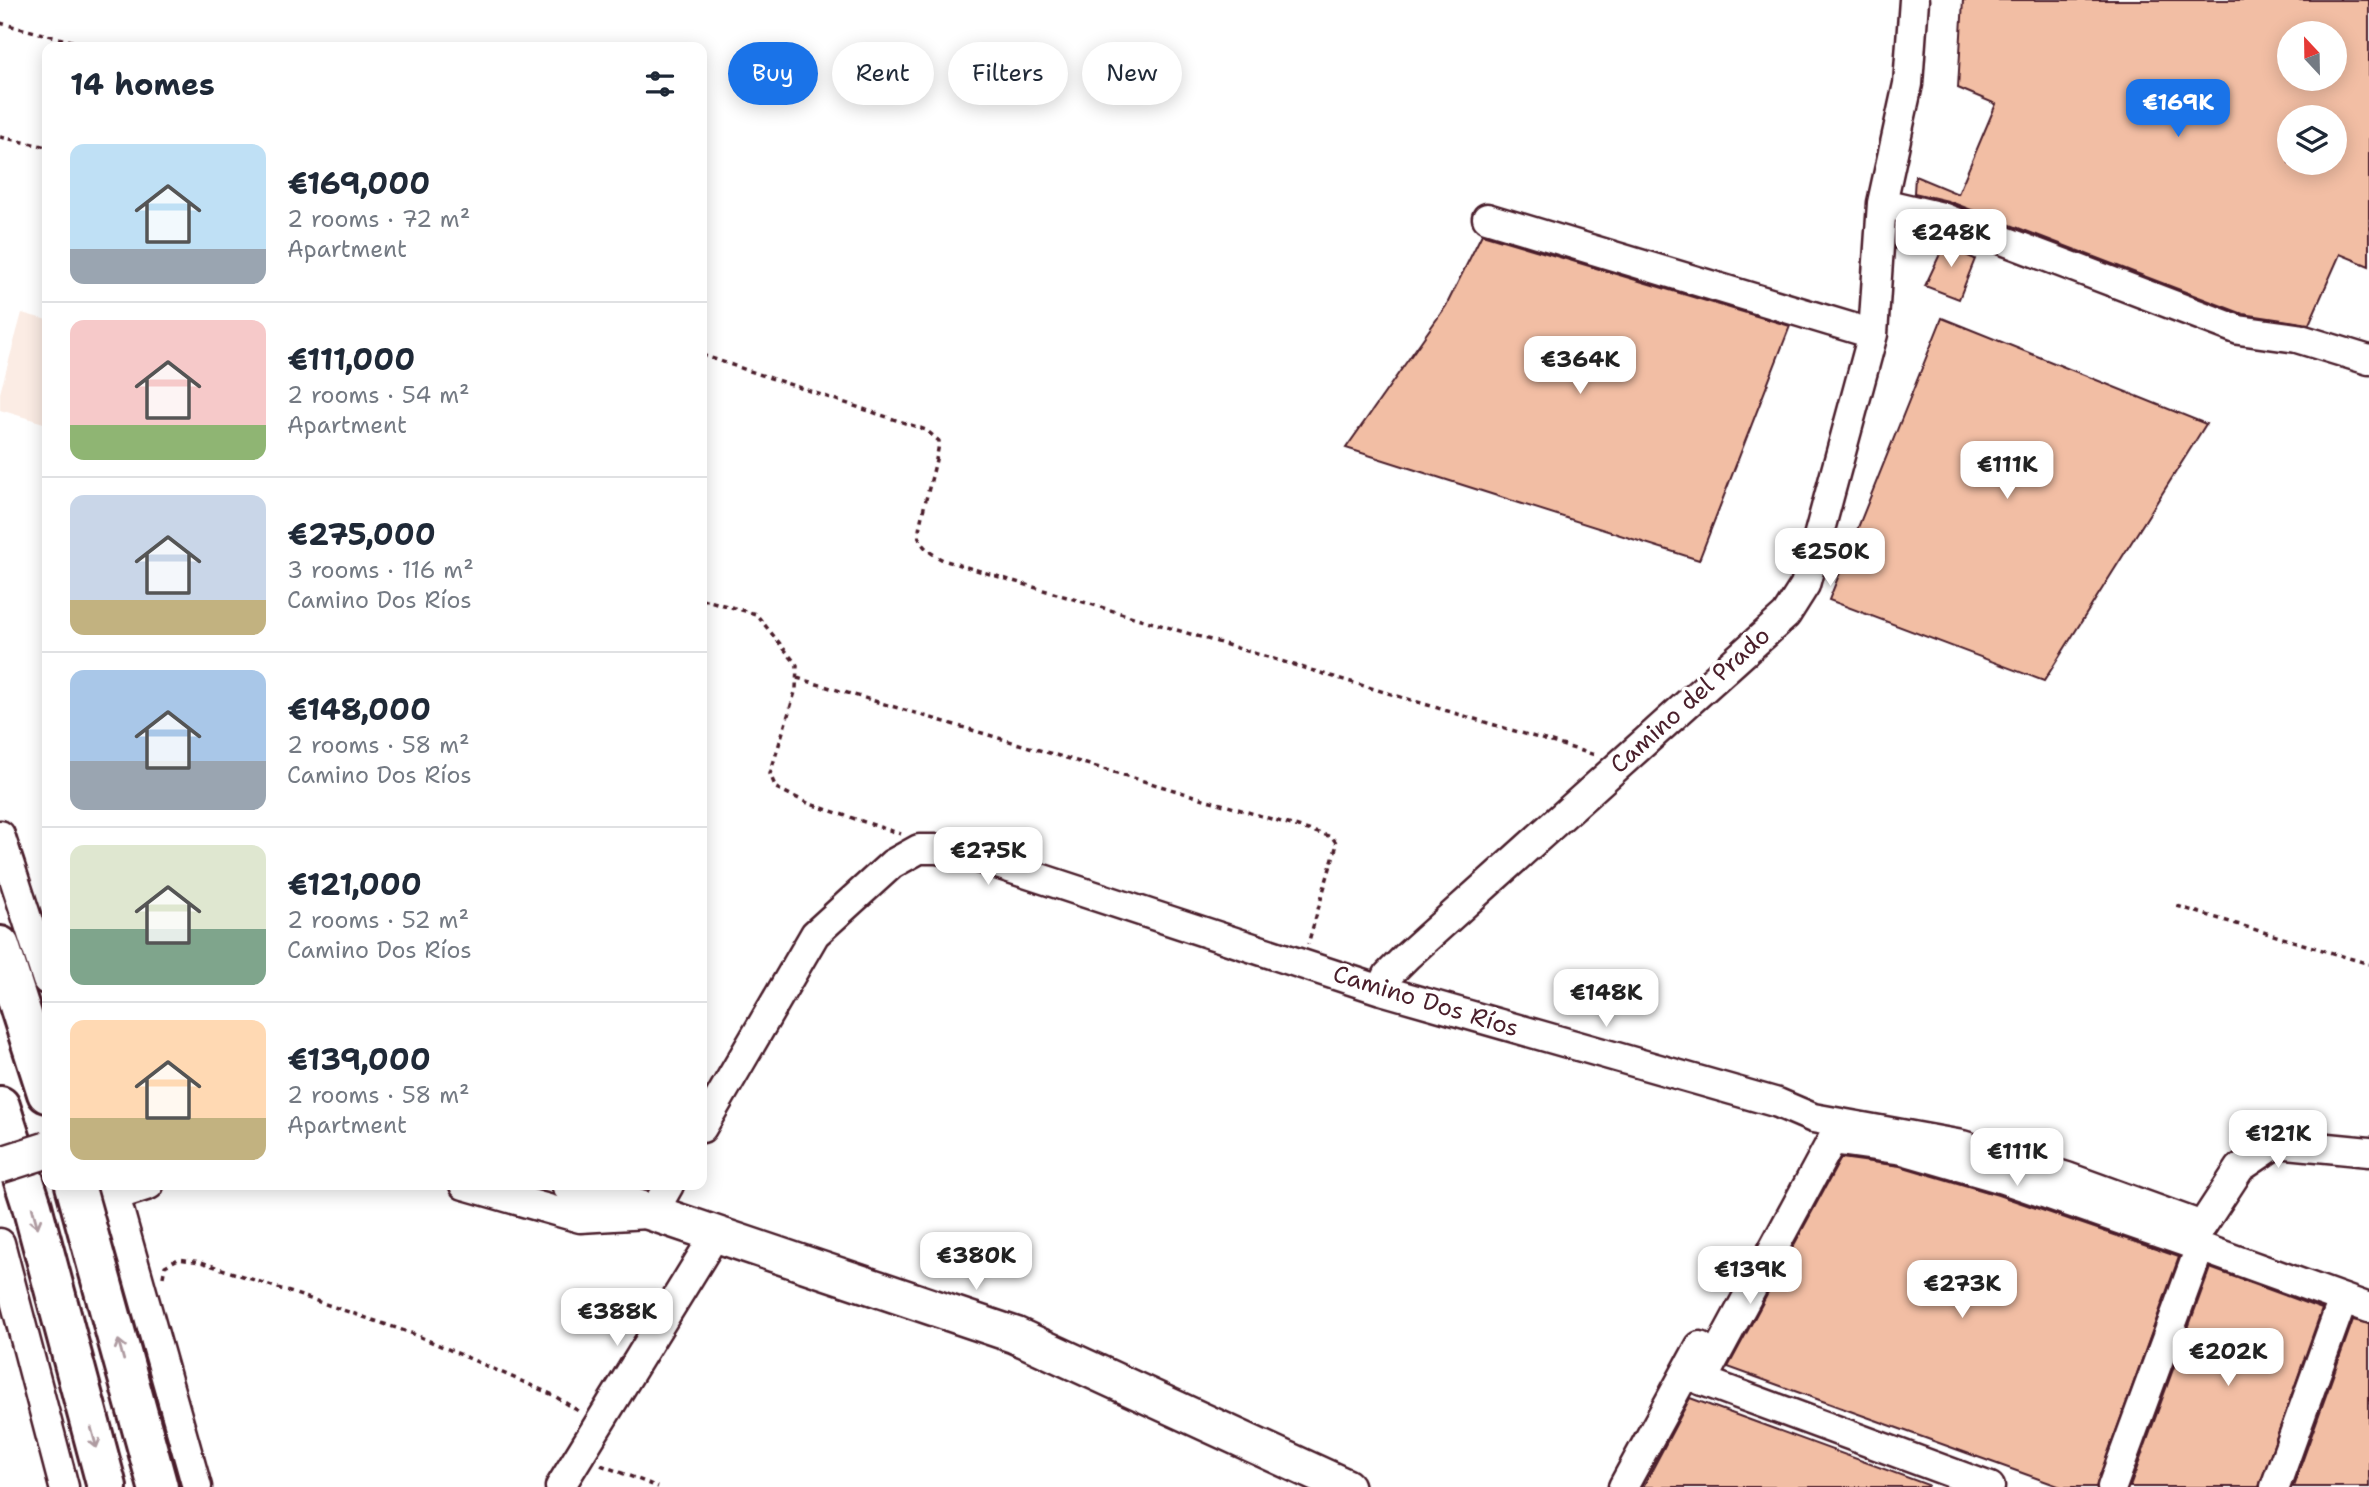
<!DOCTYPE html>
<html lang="en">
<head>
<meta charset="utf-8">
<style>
  body { margin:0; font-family:"Shantell Sans",sans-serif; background:#f6f6f7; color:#1f2937; height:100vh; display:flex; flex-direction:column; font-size:26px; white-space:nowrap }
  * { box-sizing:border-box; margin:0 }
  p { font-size:23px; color:#747a83 }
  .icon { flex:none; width:38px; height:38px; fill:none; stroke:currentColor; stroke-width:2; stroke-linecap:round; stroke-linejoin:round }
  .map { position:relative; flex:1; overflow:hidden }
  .sheet { position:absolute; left:42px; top:42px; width:665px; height:1148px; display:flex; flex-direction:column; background:#fff; border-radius:14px; box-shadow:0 4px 18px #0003 }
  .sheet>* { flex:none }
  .top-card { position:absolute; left:728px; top:42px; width:665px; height:63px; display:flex; gap:14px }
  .needle { width:46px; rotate:338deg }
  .controls { position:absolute; left:2277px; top:21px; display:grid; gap:14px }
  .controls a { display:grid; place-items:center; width:70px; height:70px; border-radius:50%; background:#fff; box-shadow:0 4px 18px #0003; font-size:35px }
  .price { position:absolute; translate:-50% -60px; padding:0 16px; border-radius:14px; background:#fff; color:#222; font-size:23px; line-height:46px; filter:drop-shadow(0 2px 4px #0008) }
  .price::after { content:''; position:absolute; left:50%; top:42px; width:21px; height:16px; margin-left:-10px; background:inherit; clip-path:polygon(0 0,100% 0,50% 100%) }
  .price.active { background:#1a73e8; color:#fff }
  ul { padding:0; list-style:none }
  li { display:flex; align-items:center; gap:21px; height:175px; padding:0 28px }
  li+li { border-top:2px solid #e0e1e3 }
  li span { display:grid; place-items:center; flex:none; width:196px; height:140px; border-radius:14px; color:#555 }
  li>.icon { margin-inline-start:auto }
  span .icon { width:84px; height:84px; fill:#fffc; stroke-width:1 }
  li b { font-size:30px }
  h2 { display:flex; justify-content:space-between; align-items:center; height:84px; padding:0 28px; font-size:30px }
  .tag { padding:0 24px; border-radius:32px; background:#fff; box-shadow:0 4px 18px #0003; font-size:24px; line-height:63px }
  .tag.active { background:#1a73e8; color:#fff }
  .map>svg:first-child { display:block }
  .built { fill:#fbece4 }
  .building { fill:#f2bea4; stroke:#4a1f2b; stroke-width:2; fill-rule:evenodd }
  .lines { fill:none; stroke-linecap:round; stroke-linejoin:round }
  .minor-casing { stroke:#4a1f2b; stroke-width:33 }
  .major-casing { stroke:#4a1f2b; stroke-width:40 }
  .highway-casing { stroke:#4a1f2b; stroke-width:44 }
  .path { stroke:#4a1f2b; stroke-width:3.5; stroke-dasharray:5 5; stroke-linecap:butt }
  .minor { stroke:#fff; stroke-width:28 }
  .major { stroke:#fff; stroke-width:35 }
  .highway { stroke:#fff; stroke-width:38 }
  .major-bridge-casing { stroke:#4a1f2b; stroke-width:40; stroke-linecap:butt }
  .major-bridge { stroke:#fff; stroke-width:35 }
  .oneway { stroke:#ae9aa0 }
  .labels { text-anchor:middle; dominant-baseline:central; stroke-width:7; stroke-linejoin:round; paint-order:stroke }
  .street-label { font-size:24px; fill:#4a1f2b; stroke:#fff }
</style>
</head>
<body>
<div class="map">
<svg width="2369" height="1487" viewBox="0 0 2369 1487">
  <rect width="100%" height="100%" fill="#fff"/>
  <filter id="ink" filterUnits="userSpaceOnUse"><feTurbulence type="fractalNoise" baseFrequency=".0143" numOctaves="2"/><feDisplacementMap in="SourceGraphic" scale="14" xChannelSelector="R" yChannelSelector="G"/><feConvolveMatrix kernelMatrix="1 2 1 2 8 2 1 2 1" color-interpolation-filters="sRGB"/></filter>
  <g filter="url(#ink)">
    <!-- built -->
    <path class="built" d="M 22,313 L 47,320 L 47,424 L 0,410 L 0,393 Z"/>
    <!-- building -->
    <path class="building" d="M 1963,0 L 2369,0 L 2369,266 L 2340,254 L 2309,324 L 2243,314 L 1948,201 L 1914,193 L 1915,176 L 1958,194 L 1996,104 L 1958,88 ZM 2289,33 L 2334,33 L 2334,79 L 2289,79 ZM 2289,117 L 2334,117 L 2334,163 L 2289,163 Z
      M 1482,234 L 1790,326 L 1699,560 L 1346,448 L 1446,306 Z
      M 1948,237 L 1968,245 L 1963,254 L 1975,259 L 1959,299 L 1925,286 Z
      M 1942,318 L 2206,424 L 2044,681 L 1829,600 Z
      M 1841,1158 L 1900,1166 L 1998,1195 L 2179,1257 L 2096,1487 L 2061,1487 L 1728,1367 Z
      M 2210,1268 L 2322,1309 L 2259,1487 L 2130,1487 Z
      M 2353,1320 L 2369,1324 L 2369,1487 L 2293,1487 Z
      M 1690,1398 L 1928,1485 L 1927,1487 L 1643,1487 Z"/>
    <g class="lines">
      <!-- minor casing -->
      <g class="minor-casing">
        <path id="minor" d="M 1882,203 L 1942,217 L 2239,330 L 2297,338 L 2369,360
          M 1487,218 L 1873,334
          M 0,835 L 47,980
          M 1381,990 L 1388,975 L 1407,956 L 1786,615 L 1805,585 L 1873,334 L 1882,203 L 1908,84 L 1914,0
          M 702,1128 L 815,934 L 892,864 L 919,849 L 937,849 L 973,856 L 1381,990 L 1778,1103 L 1813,1118 L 1962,1145 L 2067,1177 L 2202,1226 L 2240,1168 L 2277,1143 L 2369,1152
          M 112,1185 L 197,1487
          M 464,1185 L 580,1218 L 647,1214
          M 115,1196 L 149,1185
          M 653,1213 L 669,1185
          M 0,1243 L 64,1487
          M 1687,1375 L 1990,1487
          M 1702,1381 L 1832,1140 L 1903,1150 L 2003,1179 L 2200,1247
          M 560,1487 L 715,1235
          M 1623,1487 L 1700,1346
          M 2112,1487 L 2200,1247 L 2369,1308
          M 2275,1487 L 2343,1299"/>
      </g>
      <!-- major casing -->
      <g class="major-casing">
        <path id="major" d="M 570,1185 L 1015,1335 L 1346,1487"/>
      </g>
      <!-- highway casing -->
      <g class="highway-casing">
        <path id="highway" d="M 0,946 L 47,1093
          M 0,1106 L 32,1206 L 107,1487
          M 75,1185 L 158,1487"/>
      </g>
      <!-- path -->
      <path class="path" d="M 0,23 L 94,47
        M 0,137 L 47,147
        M 702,355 L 926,430 L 939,441 C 938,463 916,527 919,538 C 923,549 934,555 943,560 L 1595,755
        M 702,599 L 756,614 L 797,665 L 796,689 L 770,774 L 776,788 L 810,804 L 901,834
        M 797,678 L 1332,837 L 1337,844 L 1308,944
        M 2177,906 L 2369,964
        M 163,1277 L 165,1266 L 178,1259 L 201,1262 L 411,1333 L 553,1395 L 580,1412
        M 601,1465 L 658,1487"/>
      <!-- minor -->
      <use href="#minor" class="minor"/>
      <!-- major -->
      <use href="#major" class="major"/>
      <!-- highway -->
      <use href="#highway" class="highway"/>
      <!-- major-bridge casing -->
      <g class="major-bridge-casing">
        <path id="major-bridge" d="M 0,1165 L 47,1150"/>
      </g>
      <!-- major-bridge -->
      <use href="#major-bridge" class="major-bridge"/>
    </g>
    <!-- one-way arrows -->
    <defs><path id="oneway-shaft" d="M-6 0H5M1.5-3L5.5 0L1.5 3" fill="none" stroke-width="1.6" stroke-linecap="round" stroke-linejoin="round" transform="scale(1.75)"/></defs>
    <g class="oneway">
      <use href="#oneway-shaft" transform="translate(35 1218) rotate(75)"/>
      <use href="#oneway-shaft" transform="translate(121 1350) rotate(-105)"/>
      <use href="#oneway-shaft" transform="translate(94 1438) rotate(75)"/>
    </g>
  </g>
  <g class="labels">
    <!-- street labels -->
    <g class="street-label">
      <text transform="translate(1690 700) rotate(-42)">Camino del Prado</text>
      <text transform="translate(1426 1001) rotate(17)">Camino Dos Ríos</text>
    </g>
  </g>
</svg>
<div class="controls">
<a><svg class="needle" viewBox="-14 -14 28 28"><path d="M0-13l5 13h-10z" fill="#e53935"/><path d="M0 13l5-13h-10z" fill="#747a83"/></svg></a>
<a><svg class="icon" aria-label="layers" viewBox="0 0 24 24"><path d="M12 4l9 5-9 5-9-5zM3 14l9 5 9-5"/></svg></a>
</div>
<b class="price active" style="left:2178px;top:139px">€169K</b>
<b class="price" style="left:1951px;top:269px">€248K</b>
<b class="price" style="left:1580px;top:396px">€364K</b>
<b class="price" style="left:2007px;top:501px">€111K</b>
<b class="price" style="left:1830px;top:588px">€250K</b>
<b class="price" style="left:988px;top:887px">€275K</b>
<b class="price" style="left:1606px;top:1029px">€148K</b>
<b class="price" style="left:2278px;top:1170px">€121K</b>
<b class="price" style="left:2017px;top:1188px">€111K</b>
<b class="price" style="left:976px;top:1292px">€380K</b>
<b class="price" style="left:1750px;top:1306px">€139K</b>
<b class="price" style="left:1962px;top:1320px">€273K</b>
<b class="price" style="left:617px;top:1348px">€388K</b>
<b class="price" style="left:2228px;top:1388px">€202K</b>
<div class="top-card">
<a class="tag active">Buy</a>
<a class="tag">Rent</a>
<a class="tag">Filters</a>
<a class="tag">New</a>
</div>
<section class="sheet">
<h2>14 homes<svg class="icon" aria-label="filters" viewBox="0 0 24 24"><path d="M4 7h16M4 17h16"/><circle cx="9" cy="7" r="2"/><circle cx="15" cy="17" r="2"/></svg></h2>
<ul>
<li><span style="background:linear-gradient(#bfe0f5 75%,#9aa5b1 0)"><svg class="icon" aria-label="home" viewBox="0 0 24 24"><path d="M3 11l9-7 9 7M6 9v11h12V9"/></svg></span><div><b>€169,000</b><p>2 rooms · 72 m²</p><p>Apartment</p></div></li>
<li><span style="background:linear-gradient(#f6c9c9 75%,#8fb573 0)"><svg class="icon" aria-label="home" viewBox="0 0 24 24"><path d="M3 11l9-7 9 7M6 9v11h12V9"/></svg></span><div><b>€111,000</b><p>2 rooms · 54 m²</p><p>Apartment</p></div></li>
<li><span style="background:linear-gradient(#c9d6e8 75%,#c2b280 0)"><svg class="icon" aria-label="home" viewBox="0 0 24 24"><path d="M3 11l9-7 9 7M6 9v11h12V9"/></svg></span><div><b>€275,000</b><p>3 rooms · 116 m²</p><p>Camino Dos Ríos</p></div></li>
<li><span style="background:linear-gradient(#a9c7e8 65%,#9aa5b1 0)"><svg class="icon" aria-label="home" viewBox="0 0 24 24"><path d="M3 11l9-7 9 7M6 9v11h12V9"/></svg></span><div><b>€148,000</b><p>2 rooms · 58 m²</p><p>Camino Dos Ríos</p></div></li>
<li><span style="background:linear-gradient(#dfe7d0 60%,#7fa58c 0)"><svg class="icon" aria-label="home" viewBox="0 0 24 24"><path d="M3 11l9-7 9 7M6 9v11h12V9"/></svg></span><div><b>€121,000</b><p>2 rooms · 52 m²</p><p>Camino Dos Ríos</p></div></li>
<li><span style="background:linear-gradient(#ffd9b3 70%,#c2b280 0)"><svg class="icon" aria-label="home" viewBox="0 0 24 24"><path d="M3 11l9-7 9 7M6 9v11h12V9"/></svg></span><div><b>€139,000</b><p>2 rooms · 58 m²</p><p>Apartment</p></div></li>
</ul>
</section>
</div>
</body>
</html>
